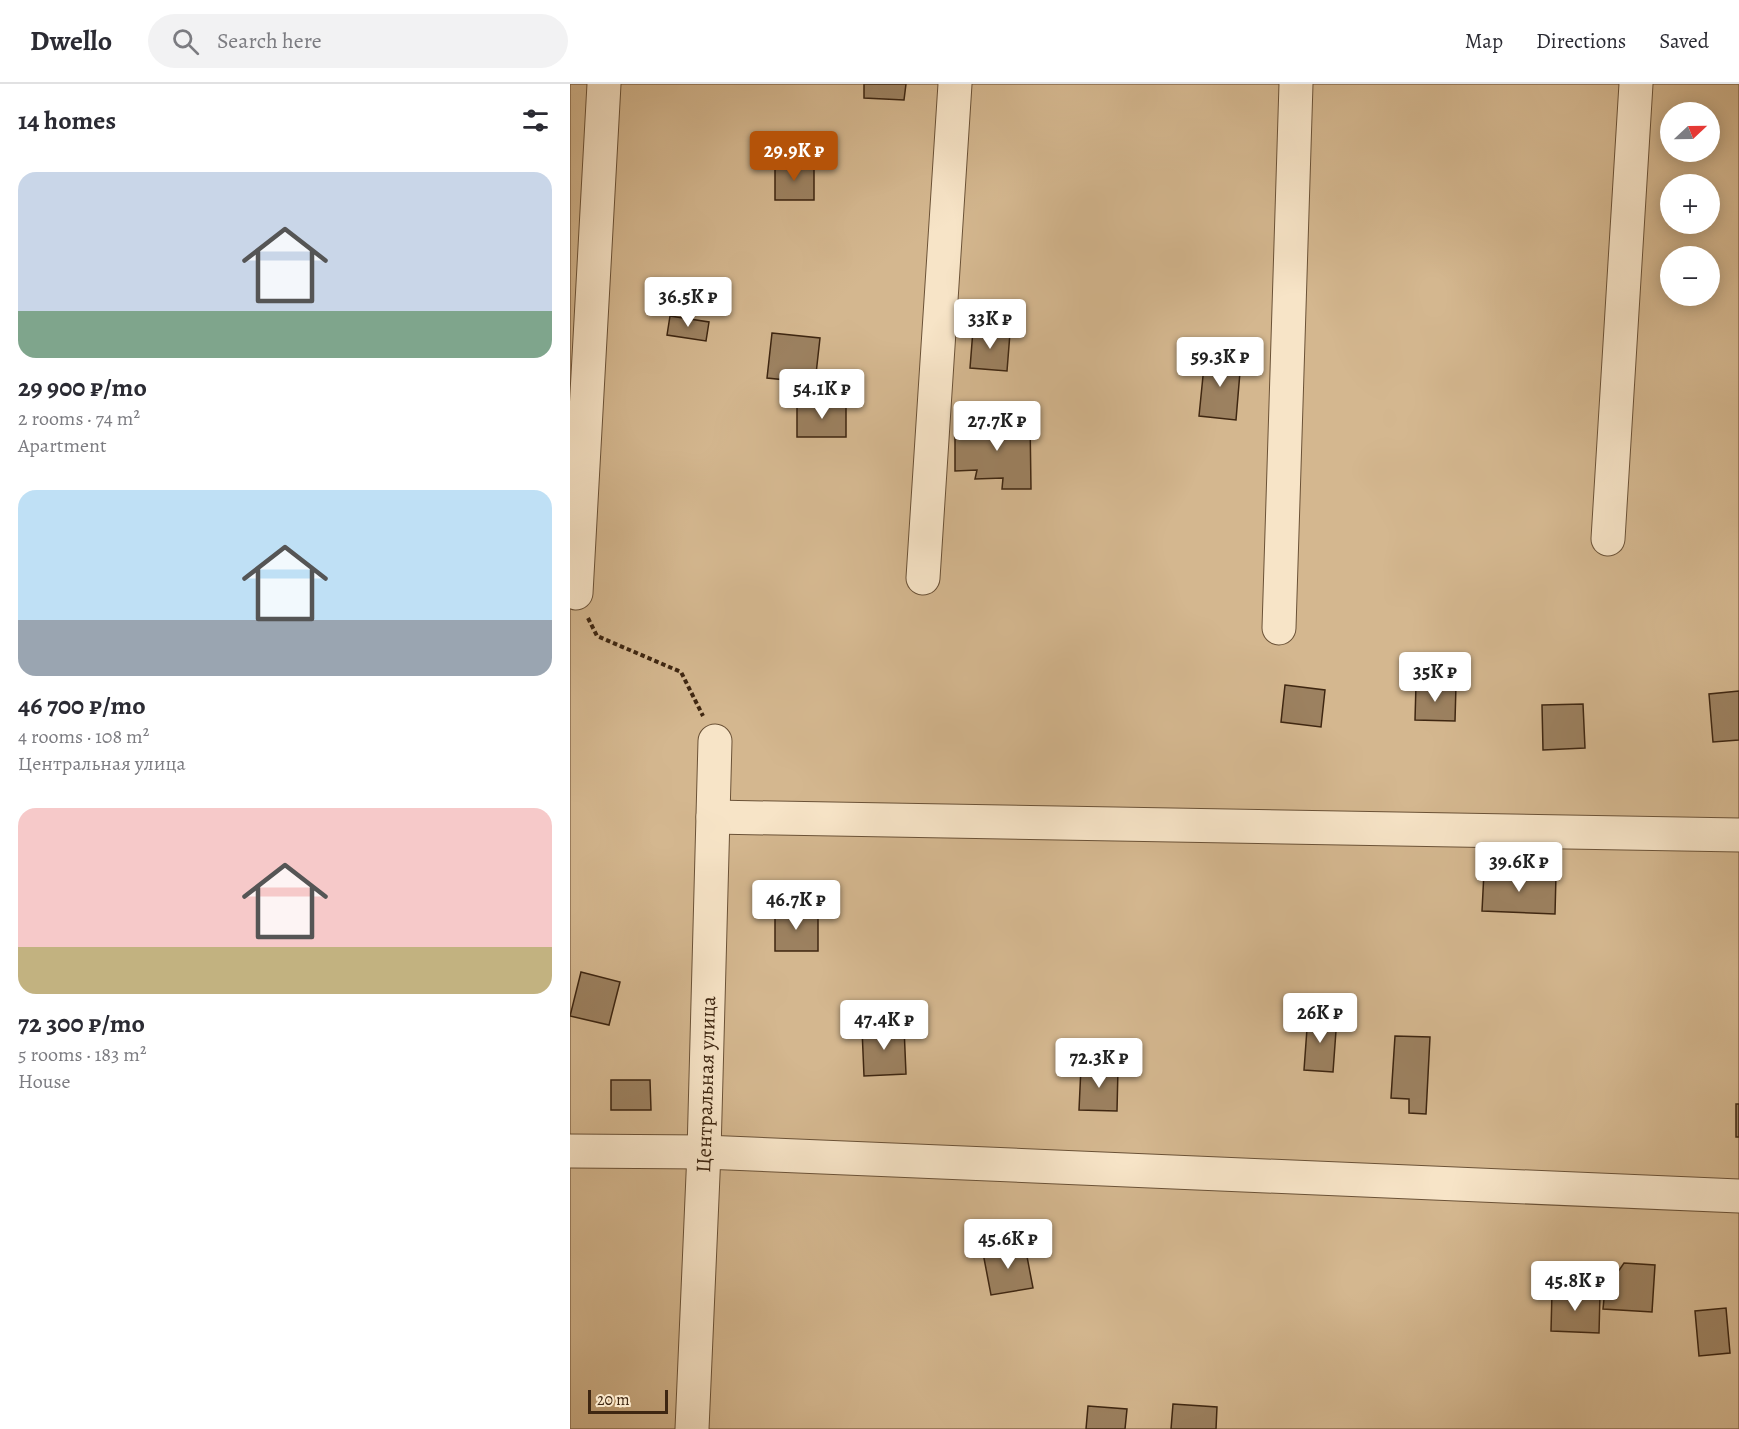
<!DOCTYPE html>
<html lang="en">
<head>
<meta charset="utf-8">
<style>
  body { margin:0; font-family:Alegreya,serif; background:#f2f2f3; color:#2b2b33; height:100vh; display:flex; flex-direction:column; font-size:22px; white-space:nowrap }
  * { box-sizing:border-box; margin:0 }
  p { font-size:20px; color:#7c7c81 }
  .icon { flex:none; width:33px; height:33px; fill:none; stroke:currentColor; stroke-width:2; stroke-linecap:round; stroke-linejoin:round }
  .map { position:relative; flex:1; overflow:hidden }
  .details { display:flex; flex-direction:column; background:#fff; width:570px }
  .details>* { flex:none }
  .needle { width:39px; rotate:68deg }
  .fabs { position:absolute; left:1090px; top:18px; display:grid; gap:12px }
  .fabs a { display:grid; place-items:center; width:60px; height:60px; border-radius:50%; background:#fff; box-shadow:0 3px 15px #0003; font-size:30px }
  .scale { position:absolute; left:18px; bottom:15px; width:80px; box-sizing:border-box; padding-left:6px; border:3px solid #3e2611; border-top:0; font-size:16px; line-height:21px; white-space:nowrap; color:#3e2611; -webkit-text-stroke:4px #f7e4c7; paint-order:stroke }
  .price { position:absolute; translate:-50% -51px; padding:0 14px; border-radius:6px; background:#fff; color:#222; font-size:20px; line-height:39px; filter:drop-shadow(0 2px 3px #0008) }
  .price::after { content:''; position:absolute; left:50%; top:36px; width:18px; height:14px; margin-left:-9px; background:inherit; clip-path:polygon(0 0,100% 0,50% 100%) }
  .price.selected { background:#b45309; color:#fff }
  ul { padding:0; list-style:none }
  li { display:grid; align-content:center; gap:12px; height:318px; padding:0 18px }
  li span { display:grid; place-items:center; height:186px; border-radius:18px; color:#555 }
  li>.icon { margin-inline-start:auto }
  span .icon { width:108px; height:108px; fill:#fffc; stroke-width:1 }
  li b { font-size:26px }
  h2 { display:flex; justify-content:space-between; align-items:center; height:72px; padding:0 18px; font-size:26px }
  header { display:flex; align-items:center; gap:36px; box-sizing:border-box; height:84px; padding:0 30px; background:#fff; border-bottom:2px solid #e1e1e2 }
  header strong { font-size:28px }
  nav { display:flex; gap:33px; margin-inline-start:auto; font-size:21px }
  .search { width:420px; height:54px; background:#f2f2f3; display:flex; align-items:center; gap:15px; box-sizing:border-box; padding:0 21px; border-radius:33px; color:#7c7c81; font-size:22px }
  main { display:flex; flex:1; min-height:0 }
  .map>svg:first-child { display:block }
  .green { fill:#d4b78f; stroke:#896e50; stroke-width:1.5; fill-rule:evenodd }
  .building { fill:#9c8160; stroke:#3e2611; stroke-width:1.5 }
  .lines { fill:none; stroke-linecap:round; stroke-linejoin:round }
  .minor-casing { stroke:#6b5237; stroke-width:35 }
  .path { stroke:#3e2611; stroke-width:4; stroke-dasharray:4.5 3; stroke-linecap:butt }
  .minor { stroke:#f7e4c7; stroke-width:33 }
  .labels { text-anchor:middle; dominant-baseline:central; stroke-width:4.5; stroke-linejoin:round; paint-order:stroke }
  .street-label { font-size:21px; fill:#3e2611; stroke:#f7e4c7 }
</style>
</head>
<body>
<header>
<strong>Dwello</strong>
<div class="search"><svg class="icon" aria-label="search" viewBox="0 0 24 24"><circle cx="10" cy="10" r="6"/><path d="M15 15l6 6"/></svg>Search here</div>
<nav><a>Map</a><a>Directions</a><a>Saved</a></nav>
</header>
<main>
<section class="details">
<h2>14 homes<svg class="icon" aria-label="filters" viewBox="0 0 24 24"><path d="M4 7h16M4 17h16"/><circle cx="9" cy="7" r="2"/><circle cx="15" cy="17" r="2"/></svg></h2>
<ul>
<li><span style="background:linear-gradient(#c9d6e8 75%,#7fa58c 0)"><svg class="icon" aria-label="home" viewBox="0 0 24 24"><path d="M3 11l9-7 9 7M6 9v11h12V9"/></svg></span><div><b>29 900 ₽/mo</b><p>2 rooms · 74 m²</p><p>Apartment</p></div></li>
<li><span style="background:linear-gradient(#bfe0f5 70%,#9aa5b1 0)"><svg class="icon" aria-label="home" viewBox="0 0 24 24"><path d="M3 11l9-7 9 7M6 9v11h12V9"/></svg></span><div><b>46 700 ₽/mo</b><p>4 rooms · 108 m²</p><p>Центральная улица</p></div></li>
<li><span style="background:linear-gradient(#f6c9c9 75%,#c2b280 0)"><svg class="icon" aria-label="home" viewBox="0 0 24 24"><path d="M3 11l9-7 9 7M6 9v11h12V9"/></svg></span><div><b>72 300 ₽/mo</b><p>5 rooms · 183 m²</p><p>House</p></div></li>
</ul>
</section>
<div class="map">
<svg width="1169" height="1345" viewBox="0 0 1169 1345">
  <rect width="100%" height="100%" fill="#f3d5a9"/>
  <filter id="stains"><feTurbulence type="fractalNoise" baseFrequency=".00333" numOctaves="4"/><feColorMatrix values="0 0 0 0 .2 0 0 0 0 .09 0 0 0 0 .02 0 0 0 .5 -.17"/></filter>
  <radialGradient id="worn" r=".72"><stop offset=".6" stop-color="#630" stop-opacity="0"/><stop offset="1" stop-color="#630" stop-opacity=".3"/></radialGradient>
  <!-- green -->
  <path class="green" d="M 0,0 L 1169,0 L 1169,1345 L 0,1345 ZM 1101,28 L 1140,28 L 1140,68 L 1101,68 ZM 1101,100 L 1140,100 L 1140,140 L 1101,140 ZM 1101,172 L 1140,172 L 1140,212 L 1101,212 Z"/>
  <!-- building -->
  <path class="building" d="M 294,0 L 336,0 L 334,16 L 294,14 Z
    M 205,81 L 244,81 L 244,116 L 205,116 Z
    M 100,232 L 139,238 L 136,257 L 97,251 Z
    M 403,246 L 440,249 L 437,287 L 400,284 Z
    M 202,249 L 250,254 L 245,299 L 197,294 Z
    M 635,272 L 671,276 L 666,336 L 629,332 Z
    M 227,319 L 276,319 L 276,353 L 227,353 Z
    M 427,335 L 460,335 L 461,405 L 432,405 L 433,394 L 405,395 L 407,386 L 385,387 L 385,343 L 428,343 Z
    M 846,600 L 886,601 L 885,637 L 845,636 Z
    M 715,601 L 755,606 L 751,643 L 711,638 Z
    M 1169,607 L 1169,656 L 1143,658 L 1139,610 Z
    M 1013,620 L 1015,664 L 973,666 L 972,621 Z
    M 914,788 L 986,791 L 985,830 L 912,827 Z
    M 205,827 L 248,827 L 248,867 L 205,867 Z
    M 11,888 L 50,898 L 39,941 L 0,932 Z
    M 738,931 L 767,933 L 763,988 L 734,986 Z
    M 334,943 L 336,990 L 294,992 L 292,945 Z
    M 825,952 L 860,953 L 856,1030 L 839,1029 L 839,1015 L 821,1014 Z
    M 511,983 L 548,984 L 547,1027 L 509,1026 Z
    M 41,996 L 80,996 L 81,1026 L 41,1026 Z
    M 1166,1020 L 1169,1020 L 1169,1053 L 1166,1053 Z
    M 455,1162 L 463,1204 L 421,1211 L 413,1169 Z
    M 1054,1179 L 1085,1181 L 1082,1228 L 1033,1225 L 1036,1195 L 1041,1198 Z
    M 982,1208 L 1030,1210 L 1029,1249 L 981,1247 Z
    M 1156,1224 L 1160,1269 L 1129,1272 L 1125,1227 Z
    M 603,1320 L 647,1323 L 646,1345 L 601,1345 Z
    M 518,1322 L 557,1325 L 555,1345 L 516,1345 Z"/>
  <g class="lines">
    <!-- minor casing -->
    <g class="minor-casing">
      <g id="minor">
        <path d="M 1038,455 L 1066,0"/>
        <path d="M 353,494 L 385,0"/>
        <path d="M 6,509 L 34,0"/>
        <path d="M 709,544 L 726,0"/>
        <path d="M 143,733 L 1169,751"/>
        <path d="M 0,1067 L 134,1068 L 1169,1112"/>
        <path id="s1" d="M 122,1345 L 134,1068 L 145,657"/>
      </g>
    </g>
    <!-- path -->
    <path class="path" d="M 18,534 L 27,552 L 111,588 L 133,632"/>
    <!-- minor -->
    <use href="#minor" class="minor"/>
  </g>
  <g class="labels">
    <!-- street labels -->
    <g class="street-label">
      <text stroke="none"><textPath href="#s1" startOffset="345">Центральная улица</textPath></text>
    </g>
  </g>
  <rect width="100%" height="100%" filter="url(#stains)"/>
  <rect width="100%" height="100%" fill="url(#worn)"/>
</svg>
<div class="fabs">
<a><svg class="needle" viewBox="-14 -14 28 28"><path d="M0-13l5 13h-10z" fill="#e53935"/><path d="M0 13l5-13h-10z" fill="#7c7c81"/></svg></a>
<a>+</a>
<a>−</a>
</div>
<div class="scale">20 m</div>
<b class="price selected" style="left:224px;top:98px">29.9K ₽</b>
<b class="price" style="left:118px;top:244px">36.5K ₽</b>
<b class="price" style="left:420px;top:266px">33K ₽</b>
<b class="price" style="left:650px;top:304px">59.3K ₽</b>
<b class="price" style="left:252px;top:336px">54.1K ₽</b>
<b class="price" style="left:427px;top:368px">27.7K ₽</b>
<b class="price" style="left:865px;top:619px">35K ₽</b>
<b class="price" style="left:949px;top:809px">39.6K ₽</b>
<b class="price" style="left:226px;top:847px">46.7K ₽</b>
<b class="price" style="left:750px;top:960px">26K ₽</b>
<b class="price" style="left:314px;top:967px">47.4K ₽</b>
<b class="price" style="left:529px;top:1005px">72.3K ₽</b>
<b class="price" style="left:438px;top:1186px">45.6K ₽</b>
<b class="price" style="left:1005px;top:1228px">45.8K ₽</b>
</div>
</main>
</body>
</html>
